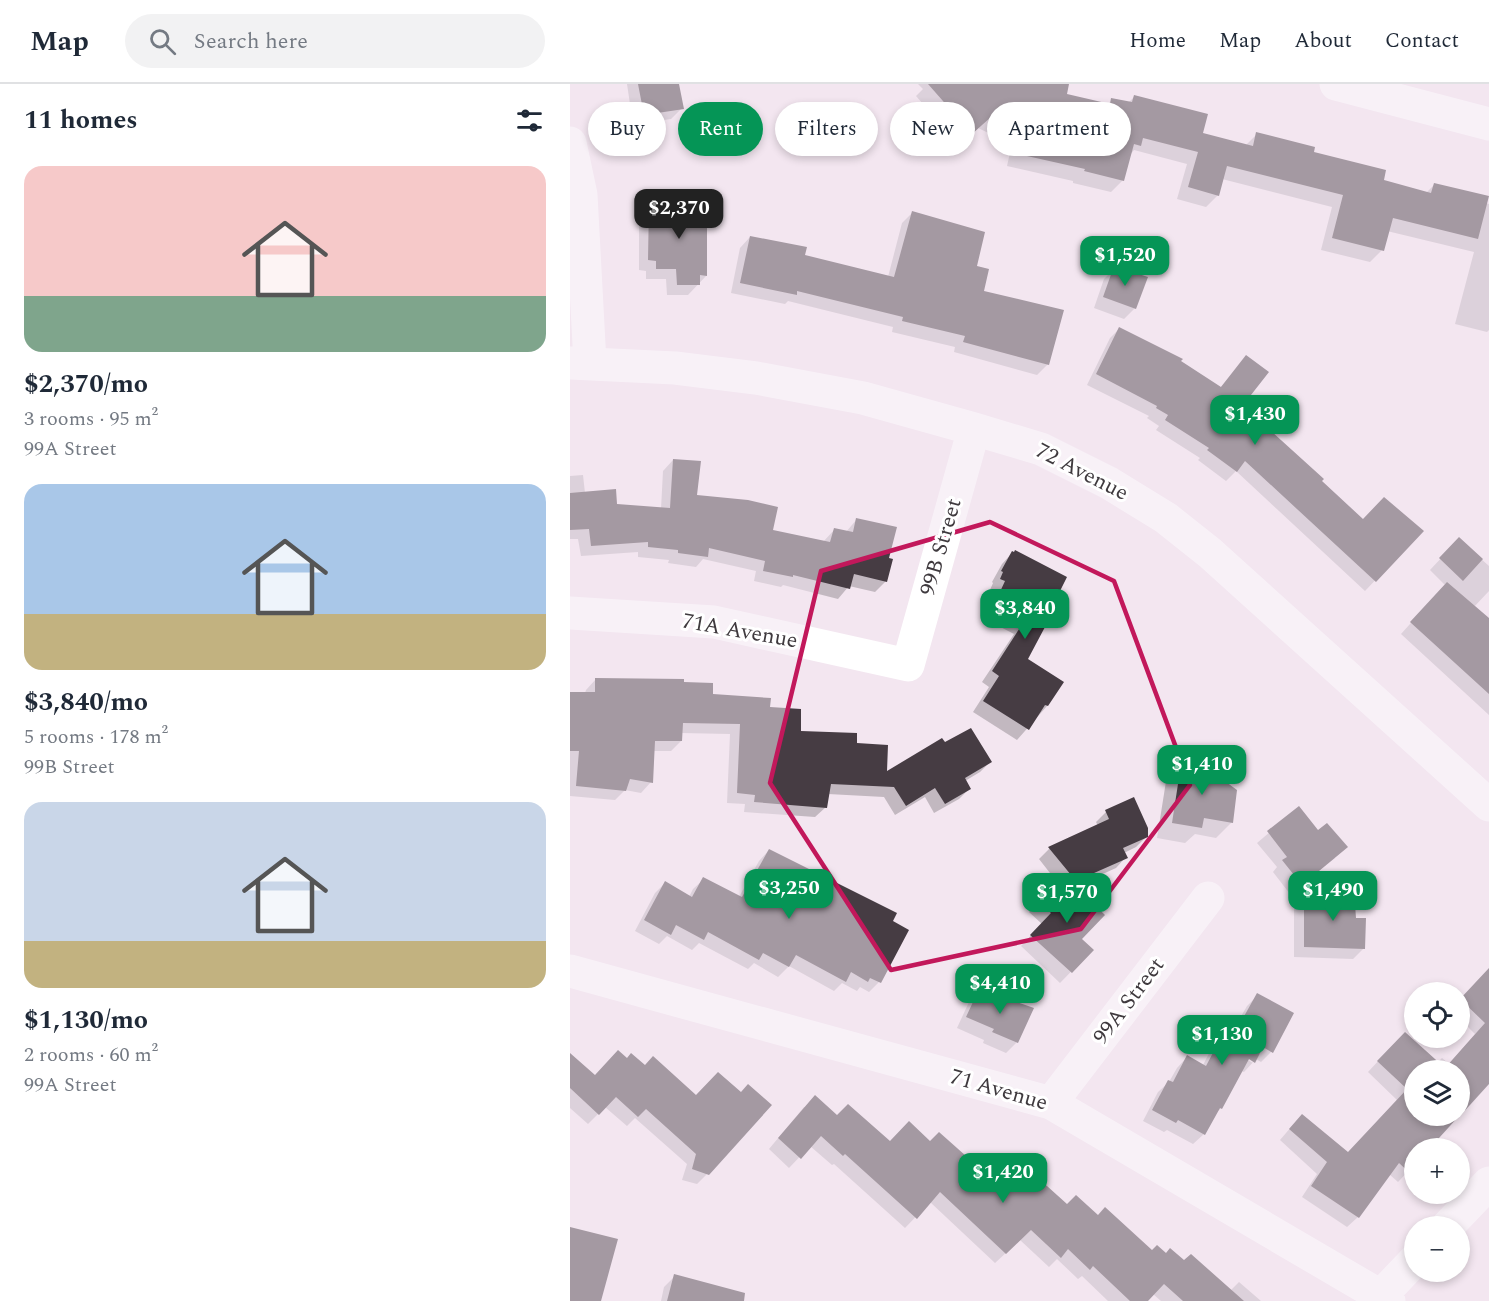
<!DOCTYPE html>
<html lang="en">
<head>
<meta charset="utf-8">
<style>
  body { margin:0; font-family:Spectral,serif; background:#f2f2f3; color:#1f2937; height:100vh; display:flex; flex-direction:column; font-size:22px; white-space:nowrap }
  * { box-sizing:border-box; margin:0 }
  p { font-size:20px; color:#747a83 }
  .icon { flex:none; width:33px; height:33px; fill:none; stroke:currentColor; stroke-width:2; stroke-linecap:round; stroke-linejoin:round }
  .map { position:relative; flex:1; overflow:hidden }
  .panel { display:flex; flex-direction:column; background:#fff; width:570px }
  .panel>* { flex:none }
  .guide { position:absolute; left:18px; top:18px; width:570px; height:54px; display:flex; gap:12px }
  .tools { position:absolute; left:834px; top:898px; display:grid; gap:12px }
  .tools a { display:grid; place-items:center; width:66px; height:66px; border-radius:50%; background:#fff; box-shadow:0 3px 9px #0003; font-size:30px }
  .price { position:absolute; translate:-50% -51px; padding:0 14px; border-radius:12px; background:#059556; color:#fff; font-size:20px; line-height:39px; filter:drop-shadow(0 2px 3px #0008) }
  .price::after { content:''; position:absolute; left:50%; top:36px; width:18px; height:14px; margin-left:-9px; background:inherit; clip-path:polygon(0 0,100% 0,50% 100%) }
  .price.selected { background:#222; color:#fff }
  ul { padding:0; list-style:none }
  li { display:grid; align-content:center; gap:12px; height:318px; padding:0 24px }
  li span { display:grid; place-items:center; height:186px; border-radius:18px; color:#555 }
  li>.icon { margin-inline-start:auto }
  span .icon { width:108px; height:108px; fill:#fffc; stroke-width:1 }
  li b { font-size:26px }
  h2 { display:flex; justify-content:space-between; align-items:center; height:72px; padding:0 24px; font-size:26px }
  .tag { padding:0 21px; border-radius:27px; background:#fff; box-shadow:0 3px 9px #0003; font-size:21px; line-height:54px }
  .tag.selected { background:#059556; color:#fff }
  header { display:flex; align-items:center; gap:36px; box-sizing:border-box; height:84px; padding:0 30px; background:#fff; border-bottom:2px solid #e0e1e3 }
  header strong { font-size:28px }
  nav { display:flex; gap:33px; margin-inline-start:auto; font-size:21px }
  .search { width:420px; height:54px; background:#f2f2f3; display:flex; align-items:center; gap:15px; box-sizing:border-box; padding:0 21px; border-radius:33px; color:#747a83; font-size:22px }
  main { display:flex; flex:1; min-height:0 }
  .map>svg:first-child { display:block }
  .shadow { fill:#0003; fill-rule:evenodd }
  .building { fill:#463c43 }
  .lines { fill:none; stroke-linecap:round; stroke-linejoin:round }
  .minor { stroke:#fff; stroke-width:33 }
  .marked { fill:none; stroke:#c2185b; stroke-width:4.5; stroke-linejoin:round }
  .labels { text-anchor:middle; dominant-baseline:central; stroke-width:6; stroke-linejoin:round; paint-order:stroke }
  .street-label { font-size:22px; fill:#3f3a3e; stroke:#fff }
</style>
</head>
<body>
<header>
<strong>Map</strong>
<div class="search"><svg class="icon" aria-label="search" viewBox="0 0 24 24"><circle cx="10" cy="10" r="6"/><path d="M15 15l6 6"/></svg>Search here</div>
<nav><a>Home</a><a>Map</a><a>About</a><a>Contact</a></nav>
</header>
<main>
<section class="panel">
<h2>11 homes<svg class="icon" aria-label="filters" viewBox="0 0 24 24"><path d="M4 7h16M4 17h16"/><circle cx="9" cy="7" r="2"/><circle cx="15" cy="17" r="2"/></svg></h2>
<ul>
<li><span style="background:linear-gradient(#f6c9c9 70%,#7fa58c 0)"><svg class="icon" aria-label="home" viewBox="0 0 24 24"><path d="M3 11l9-7 9 7M6 9v11h12V9"/></svg></span><div><b>$2,370/mo</b><p>3 rooms · 95 m²</p><p>99A Street</p></div></li>
<li><span style="background:linear-gradient(#a9c7e8 70%,#c2b280 0)"><svg class="icon" aria-label="home" viewBox="0 0 24 24"><path d="M3 11l9-7 9 7M6 9v11h12V9"/></svg></span><div><b>$3,840/mo</b><p>5 rooms · 178 m²</p><p>99B Street</p></div></li>
<li><span style="background:linear-gradient(#c9d6e8 75%,#c2b280 0)"><svg class="icon" aria-label="home" viewBox="0 0 24 24"><path d="M3 11l9-7 9 7M6 9v11h12V9"/></svg></span><div><b>$1,130/mo</b><p>2 rooms · 60 m²</p><p>99A Street</p></div></li>
</ul>
</section>
<div class="map">
<svg width="919" height="1217" viewBox="0 0 919 1217">
  <rect width="100%" height="100%" fill="#f3e6f0"/>
  <!-- shadow -->
  <path class="shadow" d="M 57,0 L 107,0 L 112,24 L 101,35 L 63,40 Z
    M 348,0 L 498,0 L 495,11 L 537,21 L 542,16 L 558,19 L 564,13 L 631,50 L 675,62 L 687,50 L 812,97 L 856,109 L 864,101 L 919,120 L 919,246 L 917,248 L 885,240 L 904,168 L 817,147 L 812,166 L 800,178 L 751,166 L 762,123 L 652,95 L 648,111 L 636,123 L 607,115 L 617,80 L 564,66 L 560,71 L 553,96 L 541,108 L 503,99 L 503,97 L 437,82 L 442,60 L 408,44 L 389,61 L 346,12 L 353,5 Z
    M 79,122 L 136,192 L 118,211 L 97,211 L 96,195 L 76,195 L 76,187 L 69,186 L 69,132 Z
    M 342,129 L 405,183 L 412,208 L 478,280 L 467,291 L 384,268 L 385,263 L 322,248 L 323,243 L 218,217 L 215,220 L 161,209 L 170,164 L 180,153 L 233,172 L 318,193 L 332,139 Z
    M 545,184 L 565,224 L 554,235 L 524,224 L 534,195 Z
    M 549,245 L 609,278 L 650,304 L 676,273 L 668,325 L 793,437 L 852,447 L 795,507 L 666,387 L 656,397 L 628,376 L 630,374 L 586,346 L 589,342 L 577,334 L 579,332 L 517,301 L 540,254 Z
    M 103,376 L 126,412 L 201,447 L 253,458 L 264,446 L 276,448 L 287,435 L 317,475 L 316,497 L 305,508 L 279,502 L 268,515 L 213,501 L 211,503 L 184,497 L 186,487 L 133,475 L 126,483 L 98,479 L 99,476 L 68,473 L 68,468 L 11,472 L 8,455 L 0,455 L 0,392 L 13,391 L 15,409 L 46,421 L 91,425 L 93,387 Z
    M 889,455 L 919,482 L 919,507 L 903,524 L 919,538 L 919,631 L 831,550 L 875,501 L 860,486 Z
    M 442,469 L 495,494 L 456,576 L 477,622 L 447,656 L 403,628 L 419,603 L 412,598 L 444,550 L 413,534 L 426,508 L 420,506 L 423,499 L 422,498 L 432,480 Z
    M 26,595 L 113,599 L 141,611 L 199,624 L 229,649 L 286,661 L 315,690 L 374,660 L 420,678 L 410,688 L 395,697 L 399,705 L 389,715 L 364,729 L 355,713 L 325,731 L 314,713 L 258,710 L 256,723 L 245,733 L 174,728 L 175,720 L 157,719 L 160,650 L 111,649 L 111,657 L 101,667 L 83,667 L 81,698 L 71,709 L 55,706 L 45,716 L 0,712 L 0,609 L 15,609 L 16,606 Z
    M 613,675 L 662,738 L 646,754 L 625,750 L 615,759 L 587,754 L 597,691 Z
    M 728,724 L 765,774 L 720,810 L 703,788 L 707,783 L 687,759 Z
    M 536,728 L 576,753 L 566,763 L 554,769 L 556,773 L 546,784 L 504,803 L 510,855 L 522,866 L 490,899 L 451,862 L 472,840 L 459,828 L 487,798 L 469,775 L 479,765 L 528,742 L 526,738 Z
    M 199,766 L 337,846 L 309,898 L 299,908 L 290,903 L 287,907 L 272,899 L 264,907 L 219,882 L 208,893 L 184,879 L 178,885 L 129,859 L 122,866 L 97,852 L 89,860 L 65,847 L 85,809 L 95,799 L 119,813 L 123,805 L 134,795 L 169,813 L 189,777 Z
    M 735,814 L 785,835 L 794,864 L 783,875 L 724,873 L 724,825 Z
    M 916,889 L 919,892 L 919,997 L 890,1029 L 890,987 L 844,987 L 844,1032 L 887,1032 L 864,1057 L 866,1059 L 860,1065 L 844,1065 L 844,1081 L 828,1098 L 819,1090 L 788,1133 L 777,1143 L 732,1113 L 747,1090 L 710,1056 L 722,1042 L 778,1070 L 827,1016 L 798,988 L 824,960 L 867,979 L 872,974 L 879,980 L 905,950 L 890,935 L 890,917 Z
    M 409,907 L 447,958 L 436,969 L 413,959 L 414,956 L 387,944 L 399,918 Z
    M 688,911 L 701,968 L 691,978 L 686,975 L 674,988 L 671,987 L 651,1024 L 644,1031 L 634,1050 L 623,1060 L 597,1046 L 594,1048 L 573,1037 L 588,1008 L 599,998 L 607,984 L 617,973 L 633,981 L 652,944 L 663,933 L 669,936 L 677,922 ZM 672,973 L 683,975 L 683,979 Z
    M 0,971 L 24,993 L 57,976 L 75,983 L 126,1013 L 170,1010 L 137,1090 L 127,1100 L 112,1096 L 117,1080 L 65,1034 L 57,1042 L 35,1023 L 18,1040 L 0,1024 Z
    M 234,1023 L 267,1033 L 320,1059 L 360,1059 L 413,1090 L 450,1094 L 496,1122 L 527,1133 L 582,1168 L 596,1171 L 614,1178 L 660,1207 L 669,1198 L 691,1217 L 591,1217 L 583,1210 L 576,1217 L 538,1217 L 512,1192 L 508,1195 L 487,1175 L 479,1183 L 450,1156 L 425,1179 L 360,1118 L 335,1144 L 264,1080 L 262,1081 L 240,1062 L 219,1084 L 199,1065 Z
    M 105,1192 L 173,1217 L 91,1217 L 94,1203 Z"/>
  <!-- building -->
  <path class="building" d="M 68,0 L 109,0 L 114,25 L 74,31 Z
    M 358,0 L 499,0 L 497,10 L 540,20 L 541,14 L 562,18 L 564,11 L 638,30 L 633,49 L 683,62 L 686,48 L 745,63 L 744,68 L 816,86 L 814,96 L 861,109 L 864,99 L 919,112 L 908,155 L 823,134 L 814,167 L 762,154 L 773,111 L 657,82 L 649,112 L 618,103 L 628,68 L 573,54 L 571,62 L 564,60 L 554,97 L 514,87 L 515,85 L 448,70 L 454,48 L 421,33 L 402,50 Z
    M 137,118 L 137,192 L 130,191 L 130,201 L 107,201 L 106,185 L 86,185 L 86,177 L 78,176 L 79,120 Z
    M 342,127 L 415,148 L 407,182 L 419,185 L 414,207 L 494,226 L 479,281 L 393,258 L 395,252 L 332,237 L 333,233 L 227,207 L 227,211 L 170,199 L 180,152 L 237,163 L 235,171 L 324,193 Z
    M 544,182 L 578,193 L 566,225 L 533,213 Z
    M 549,243 L 613,275 L 611,277 L 651,303 L 676,271 L 699,288 L 670,325 L 701,347 L 754,395 L 752,397 L 793,435 L 814,413 L 854,447 L 806,498 L 675,377 L 667,388 L 637,366 L 639,364 L 595,336 L 598,331 L 586,324 L 587,322 L 526,290 Z
    M 103,375 L 131,377 L 127,411 L 178,416 L 208,423 L 203,446 L 260,458 L 264,444 L 283,448 L 286,434 L 327,443 L 319,474 L 323,475 L 317,498 L 284,490 L 280,505 L 223,491 L 223,493 L 193,487 L 195,477 L 139,464 L 138,473 L 108,469 L 108,466 L 78,463 L 78,458 L 21,462 L 19,445 L 0,446 L 0,409 L 46,405 L 47,420 L 100,424 Z
    M 889,453 L 913,475 L 893,497 L 869,474 Z
    M 445,466 L 497,493 L 490,507 L 493,509 L 458,575 L 494,598 L 478,622 L 475,621 L 459,646 L 413,617 L 429,592 L 422,587 L 453,539 L 423,523 L 435,497 L 430,495 L 433,488 L 431,487 L 442,467 L 444,468 Z
    M 877,498 L 919,534 L 919,610 L 840,538 Z
    M 25,594 L 114,595 L 114,598 L 143,599 L 143,610 L 201,614 L 200,623 L 231,625 L 231,647 L 287,649 L 287,659 L 318,661 L 317,687 L 372,654 L 375,658 L 401,644 L 422,678 L 395,694 L 401,705 L 375,720 L 365,704 L 336,722 L 324,703 L 261,700 L 257,724 L 184,718 L 185,711 L 167,709 L 170,640 L 113,639 L 112,657 L 85,657 L 83,699 L 60,695 L 56,707 L 6,702 L 9,667 L 0,667 L 0,608 L 25,608 Z
    M 612,674 L 626,676 L 667,706 L 663,739 L 634,734 L 632,744 L 602,739 Z
    M 564,713 L 578,744 L 578,753 L 553,764 L 558,774 L 506,797 L 478,763 L 539,735 L 535,726 Z
    M 729,722 L 748,746 L 757,739 L 778,763 L 732,801 L 712,776 L 717,773 L 697,747 Z
    M 199,765 L 327,829 L 323,837 L 339,846 L 311,899 L 300,894 L 298,898 L 281,888 L 276,898 L 226,871 L 219,883 L 193,869 L 189,876 L 138,848 L 134,856 L 106,841 L 101,851 L 74,836 L 95,797 L 122,813 L 133,793 L 172,813 Z
    M 493,790 L 535,831 L 512,855 L 524,866 L 502,889 L 460,851 L 481,829 L 468,816 Z
    M 784,807 L 786,834 L 796,834 L 795,865 L 734,863 L 734,813 Z
    M 919,884 L 919,1000 L 890,1032 L 890,987 L 844,987 L 844,1032 L 889,1032 L 859,1065 L 844,1065 L 844,1093 L 829,1079 L 789,1134 L 741,1102 L 757,1078 L 719,1045 L 732,1030 L 778,1068 L 837,1005 L 807,977 L 835,948 L 875,984 L 915,939 L 890,915 Z
    M 409,905 L 464,924 L 448,959 L 422,948 L 424,945 L 396,933 Z
    M 687,909 L 724,929 L 703,969 L 693,963 L 685,979 L 679,975 L 652,1025 L 650,1024 L 635,1051 L 608,1036 L 606,1039 L 582,1026 L 598,996 L 603,998 L 617,971 L 636,982 L 663,931 L 672,936 Z
    M 48,966 L 57,974 L 61,969 L 75,981 L 83,972 L 126,1011 L 148,988 L 171,1008 L 178,1000 L 202,1021 L 139,1091 L 122,1085 L 126,1070 L 76,1025 L 68,1033 L 46,1013 L 29,1031 L 0,1004 L 0,969 L 25,991 Z
    M 245,1011 L 267,1031 L 278,1020 L 320,1057 L 339,1037 L 360,1057 L 369,1048 L 414,1088 L 425,1076 L 433,1083 L 436,1080 L 450,1092 L 457,1084 L 497,1120 L 506,1111 L 528,1131 L 535,1123 L 582,1166 L 587,1161 L 596,1169 L 600,1164 L 614,1176 L 621,1170 L 674,1217 L 613,1217 L 594,1200 L 578,1217 L 560,1217 L 523,1182 L 520,1186 L 498,1165 L 491,1174 L 461,1146 L 436,1170 L 370,1108 L 347,1135 L 275,1070 L 273,1072 L 251,1052 L 231,1075 L 208,1054 Z
    M 0,1143 L 48,1155 L 31,1217 L 0,1217 Z
    M 104,1190 L 175,1209 L 174,1217 L 97,1217 Z"/>
  <g class="lines">
    <!-- minor -->
    <path class="minor" d="M 766,0 L 919,40
      M 0,59 L 11,111 L 20,279
      M 0,279 L 105,284 L 186,294 L 293,314 L 404,345 L 471,365 L 539,399 L 596,434 L 640,469 L 919,721
      M 0,529 L 144,538 L 338,581 L 404,345
      M 0,887 L 481,1019 L 819,1217
      M 481,1019 L 638,814
      M 877,1143 L 919,1099
      M 806,1217 L 844,1177"/>
  </g>
  <!-- marked area -->
  <path d="M0 0H919V1217H0ZM 420,438 L 544,497 L 620,701 L 511,845 L 321,886 L 200,699 L 251,487 Z" fill="#f3e6f0" fill-opacity=".55" fill-rule="evenodd"/>
  <path class="marked" d="M 420,438 L 544,497 L 620,701 L 511,845 L 321,886 L 200,699 L 251,487 Z"/>
  <g class="labels">
    <!-- street labels -->
    <g class="street-label">
      <text transform="translate(512 388) rotate(27)">72 Avenue</text>
      <text transform="translate(371 463) rotate(-74)">99B Street</text>
      <text transform="translate(170 547) rotate(10)">71A Avenue</text>
      <text transform="translate(559 917) rotate(-53)">99A Street</text>
      <text transform="translate(429 1006) rotate(16)">71 Avenue</text>
    </g>
  </g>
</svg>
<div class="tools">
<a><svg class="icon" aria-label="locate" viewBox="0 0 24 24"><circle cx="12" cy="12" r="6"/><path d="M12 2v4M12 18v4M2 12h4M18 12h4"/></svg></a>
<a><svg class="icon" aria-label="layers" viewBox="0 0 24 24"><path d="M12 4l9 5-9 5-9-5zM3 14l9 5 9-5"/></svg></a>
<a>+</a>
<a>−</a>
</div>
<b class="price selected" style="left:109px;top:156px">$2,370</b>
<b class="price" style="left:555px;top:203px">$1,520</b>
<b class="price" style="left:685px;top:362px">$1,430</b>
<b class="price" style="left:455px;top:556px">$3,840</b>
<b class="price" style="left:632px;top:712px">$1,410</b>
<b class="price" style="left:219px;top:836px">$3,250</b>
<b class="price" style="left:763px;top:838px">$1,490</b>
<b class="price" style="left:497px;top:840px">$1,570</b>
<b class="price" style="left:430px;top:931px">$4,410</b>
<b class="price" style="left:652px;top:982px">$1,130</b>
<b class="price" style="left:433px;top:1120px">$1,420</b>
<div class="guide">
<a class="tag">Buy</a>
<a class="tag selected">Rent</a>
<a class="tag">Filters</a>
<a class="tag">New</a>
<a class="tag">Apartment</a>
</div>
</div>
</main>
</body>
</html>
